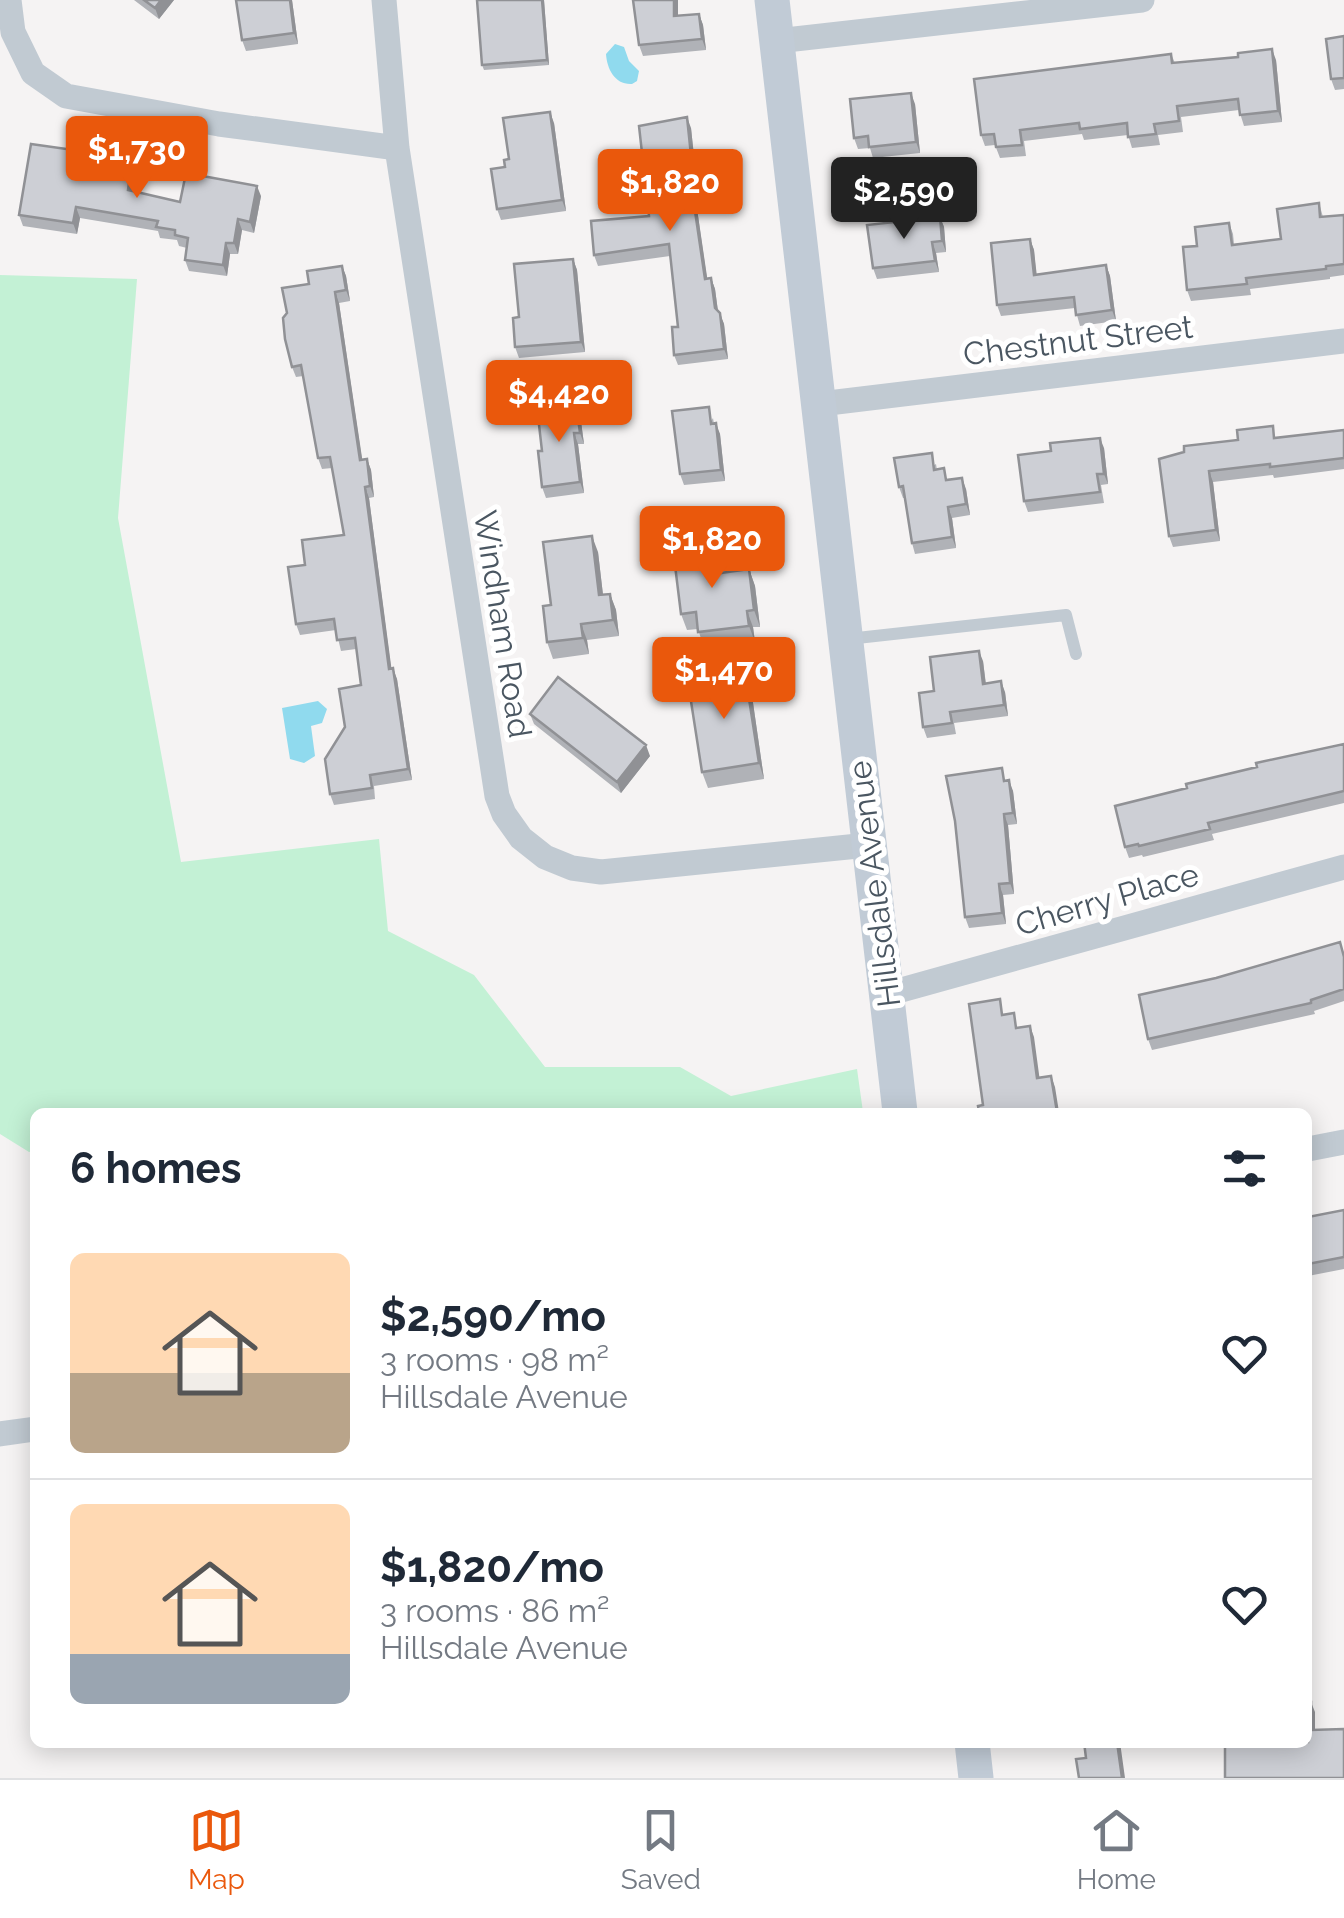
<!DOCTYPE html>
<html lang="en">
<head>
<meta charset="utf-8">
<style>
  body { margin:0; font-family:Raleway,sans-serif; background:#f6f6f7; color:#1f2937; height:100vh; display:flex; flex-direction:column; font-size:38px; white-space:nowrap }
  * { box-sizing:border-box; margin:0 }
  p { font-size:32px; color:#747a83 }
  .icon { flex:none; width:55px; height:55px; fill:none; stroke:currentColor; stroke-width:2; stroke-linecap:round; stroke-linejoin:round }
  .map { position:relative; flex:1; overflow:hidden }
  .panel { position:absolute; left:30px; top:1108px; width:1282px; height:640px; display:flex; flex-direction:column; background:#fff; border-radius:15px; box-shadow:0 5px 25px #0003 }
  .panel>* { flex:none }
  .price { position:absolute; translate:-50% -85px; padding:0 22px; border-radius:10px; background:#ea580c; color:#fff; font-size:32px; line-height:65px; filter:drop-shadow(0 2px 5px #0008) }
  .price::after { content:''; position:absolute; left:50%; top:60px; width:30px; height:22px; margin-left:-15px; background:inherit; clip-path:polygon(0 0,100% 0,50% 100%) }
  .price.active { background:#222; color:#fff }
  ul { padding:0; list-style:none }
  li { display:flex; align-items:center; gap:30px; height:250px; padding:0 40px }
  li+li { border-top:2px solid #e0e1e3 }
  li span { display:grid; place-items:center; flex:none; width:280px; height:200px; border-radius:15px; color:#555 }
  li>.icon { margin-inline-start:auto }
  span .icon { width:120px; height:120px; fill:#fffc; stroke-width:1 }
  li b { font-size:42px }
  h2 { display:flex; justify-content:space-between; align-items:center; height:120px; padding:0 40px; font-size:42px }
  .tab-bar { display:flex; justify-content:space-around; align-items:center; height:140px; border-top:2px solid #e0e1e3; background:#fff; font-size:28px; color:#747a83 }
  .tab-bar a { display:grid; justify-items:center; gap:5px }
  .tab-bar .active { color:#ea580c }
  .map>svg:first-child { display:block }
  .green { fill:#c3f1d5 }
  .water { fill:#90daee }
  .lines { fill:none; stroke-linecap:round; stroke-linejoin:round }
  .lane { stroke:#c1cad2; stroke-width:12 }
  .street { stroke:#c1cad2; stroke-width:25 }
  .secondary { stroke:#c1cbd6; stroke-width:35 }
  .wall { fill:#b0b2b7 }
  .shaded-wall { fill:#909195 }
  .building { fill:#cdcfd5; stroke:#909195; stroke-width:2.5 }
  .labels { text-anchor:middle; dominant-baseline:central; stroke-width:10; stroke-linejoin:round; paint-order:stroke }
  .street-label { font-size:32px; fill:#4a5661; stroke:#fff }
</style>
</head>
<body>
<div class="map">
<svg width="1344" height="1778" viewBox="0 0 1344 1778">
  <rect width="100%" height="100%" fill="#f5f3f3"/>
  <!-- green -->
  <path class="green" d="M 0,275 L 137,279 L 118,518 L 181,862 L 379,839 L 388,931 L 474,975 L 545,1067 L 680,1067 L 731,1096 L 857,1069 L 863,1112 L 35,1112 L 35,1151 L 29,1152 L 0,1134 Z"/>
  <!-- water -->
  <path class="water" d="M 615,44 L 624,47 L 629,61 L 639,71 L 637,81 L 632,84 C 615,85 607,69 606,54 Z
    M 318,701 L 327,709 L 322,723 L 311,726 L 315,756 L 304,763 L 290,759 L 282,708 Z"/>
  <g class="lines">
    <!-- lane -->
    <path class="lane" d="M 848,639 L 1066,615 L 1076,654"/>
    <!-- street -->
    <path class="street" d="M 9,0 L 13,32 L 33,73 L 66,96 L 219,124 L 397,148
      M 384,0 L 397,148 L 497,796 L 504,814 L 521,838 L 545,857 L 572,868 L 601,872 L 868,845
      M 777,41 L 1142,0
      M 820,404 L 1344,341
      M 887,994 L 1344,867
      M 1308,1149 L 1344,1142
      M 0,1434 L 35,1429"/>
    <!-- secondary -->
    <path class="secondary" d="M 772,0 L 900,1112
      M 972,1742 L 976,1778"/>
  </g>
  <!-- wall -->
  <path class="wall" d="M 134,0 L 174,0 L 159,19 Z
    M 236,0 L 292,0 L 298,44 L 246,51 L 242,40 Z
    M 544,0 L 549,65 L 484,70 L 482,65 Z
    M 678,0 L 678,16 L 699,14 L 703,25 L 706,50 L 643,56 L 639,45 Z
    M 1344,36 L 1344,89 L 1335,90 L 1331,79 Z
    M 1171,54 L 1175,63 L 1276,60 L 1282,122 L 1244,126 L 1239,110 L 1181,117 L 1183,132 L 1158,135 L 1160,145 L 1132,148 L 1128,135 L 1084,140 L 1082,134 L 1024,141 L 1026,156 L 1000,158 L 995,145 L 985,146 L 981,135 Z
    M 915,104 L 920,153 L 873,158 L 870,148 L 858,149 L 854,138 Z
    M 554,123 L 566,211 L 501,220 L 497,209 L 505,167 L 509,159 Z
    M 691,128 L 698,194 L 695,195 L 707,279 L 711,278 L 715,289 L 718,311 L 724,324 L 728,359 L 678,365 L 674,355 L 678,327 L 670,256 L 598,266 L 594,255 L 649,216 Z
    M 88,152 L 92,163 L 91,167 L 130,175 L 134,186 L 133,191 L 180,202 L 261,196 L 254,233 L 242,230 L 238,254 L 230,254 L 227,276 L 189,271 L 185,260 L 187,248 L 179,246 L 177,240 L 160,238 L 158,231 L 80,218 L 77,234 L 23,226 L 19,215 Z
    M 1319,203 L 1323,217 L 1344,215 L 1344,275 L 1330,277 L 1330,279 L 1250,289 L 1251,295 L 1191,301 L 1187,290 L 1197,246 L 1229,223 L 1233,234 L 1234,244 L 1281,239 Z
    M 940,217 L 944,227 L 946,252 L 936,253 L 939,272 L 877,279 L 873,268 Z
    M 1030,239 L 1034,250 L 1036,274 L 1106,265 L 1110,276 L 1116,321 L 1080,326 L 1075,308 L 1001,316 L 997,305 Z
    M 573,259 L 577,270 L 585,352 L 519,358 L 515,347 L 519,317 Z
    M 342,266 L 346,276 L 350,301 L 339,303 L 362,460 L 367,459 L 371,470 L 374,497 L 369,498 L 391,668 L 397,679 L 412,780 L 374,786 L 375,799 L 334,805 L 330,794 L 345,727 L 361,685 L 356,649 L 341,651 L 336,630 L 300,635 L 296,624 L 305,565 L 344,535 L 332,468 L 322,469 L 318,458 L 303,376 L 296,377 L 292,367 L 309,284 Z
    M 580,414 L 584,444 L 578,444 L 584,493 L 546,498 L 542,487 L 542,451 Z
    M 713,418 L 714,424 L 720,434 L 725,481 L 684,485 L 680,474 Z
    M 1344,430 L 1344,469 L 1274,478 L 1273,475 L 1213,482 L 1220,541 L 1173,547 L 1169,536 L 1159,459 L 1277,438 Z
    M 1104,448 L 1108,484 L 1101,485 L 1104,503 L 1028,512 L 1024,501 Z
    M 936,464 L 937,470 L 948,480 L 966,489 L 970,515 L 952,518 L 956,548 L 915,554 L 912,543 L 905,498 L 903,498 L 899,487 Z
    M 598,552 L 603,595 L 610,594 L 616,610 L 619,636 L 587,640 L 589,654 L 553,659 L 547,642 L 551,605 Z
    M 716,560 L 718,574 L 749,569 L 755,586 L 760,627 L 753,627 L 755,642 L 704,648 L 698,629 L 687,630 L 681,614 Z
    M 983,661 L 986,684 L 1005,692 L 1008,716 L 954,723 L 956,734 L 927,738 L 923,727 L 934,691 Z
    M 745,673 L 751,689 L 764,779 L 708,788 L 702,772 Z
    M 530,714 L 650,756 L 621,793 L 534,724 Z
    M 1344,744 L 1344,803 L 1212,834 L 1214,840 L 1143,857 L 1142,855 L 1129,858 L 1125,847 L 1187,788 L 1257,767 Z
    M 1006,781 L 1013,791 L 1017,824 L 1008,825 L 1014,894 L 1003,895 L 1006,924 L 969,928 L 965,917 Z
    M 1340,942 L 1344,953 L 1344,1001 L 1314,1011 L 1315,1014 L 1152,1050 L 1148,1039 L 1216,978 Z
    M 1344,1210 L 1344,1269 L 1308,1276 L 1308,1217 Z"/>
  <!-- shaded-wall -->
  <path class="shaded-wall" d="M 161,0 L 174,0 L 159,19 L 155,8 Z
    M 290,0 L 292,0 L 298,44 L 294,33 Z
    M 542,0 L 544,0 L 549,65 L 547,60 Z
    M 674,0 L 678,0 L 678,27 L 674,16 Z
    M 699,14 L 703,25 L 706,50 L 702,39 Z
    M 1272,49 L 1276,60 L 1282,122 L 1278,111 Z
    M 911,93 L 915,104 L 920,153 L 916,142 Z
    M 550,112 L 554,123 L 566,211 L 562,200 Z
    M 687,117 L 691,128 L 698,194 L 694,184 Z
    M 88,152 L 92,163 L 89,177 L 85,166 Z
    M 130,175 L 134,186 L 132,201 L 128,190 Z
    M 691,184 L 695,195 L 709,290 L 705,279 Z
    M 257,186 L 261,196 L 254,233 L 250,222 Z
    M 76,207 L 80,218 L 77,234 L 73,223 Z
    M 940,217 L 944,227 L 946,252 L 942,241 Z
    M 238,219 L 242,230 L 238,254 L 234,243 Z
    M 1030,239 L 1034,250 L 1038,286 L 1034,275 Z
    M 932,242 L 936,253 L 939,272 L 935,261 Z
    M 226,243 L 230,254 L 227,276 L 223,265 Z
    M 573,259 L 577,270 L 585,352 L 581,342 Z
    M 1106,265 L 1110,276 L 1116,321 L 1112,310 Z
    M 342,266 L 346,276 L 350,301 L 346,290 Z
    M 711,278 L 715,289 L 719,319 L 715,308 Z
    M 335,292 L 339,303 L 364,471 L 360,460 Z
    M 720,313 L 724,324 L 728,359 L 724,349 Z
    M 576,403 L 580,414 L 584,444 L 580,433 Z
    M 716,423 L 720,434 L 725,481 L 721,470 Z
    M 574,433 L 578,444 L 584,493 L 580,482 Z
    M 1100,438 L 1104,448 L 1108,484 L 1104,474 Z
    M 367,459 L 371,470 L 374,497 L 370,486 Z
    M 1209,471 L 1213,482 L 1220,541 L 1216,530 Z
    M 962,478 L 966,489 L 970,515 L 966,504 Z
    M 365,487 L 369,498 L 393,680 L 389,669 Z
    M 948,507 L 952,518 L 956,548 L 952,537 Z
    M 592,536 L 598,552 L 605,612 L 599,595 Z
    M 710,544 L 716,560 L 720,590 L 714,574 Z
    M 749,569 L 755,586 L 760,627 L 754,610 Z
    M 610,594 L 616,610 L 619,636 L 613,620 Z
    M 747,611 L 753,627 L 755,642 L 749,626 Z
    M 581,624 L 587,640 L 589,654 L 583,638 Z
    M 979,651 L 983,661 L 987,695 L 983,684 Z
    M 393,668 L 397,679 L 412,780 L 408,769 Z
    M 745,673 L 751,689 L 764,779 L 759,763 Z
    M 1001,681 L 1005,692 L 1008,716 L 1004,705 Z
    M 646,745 L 650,756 L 621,793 L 617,782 Z
    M 1009,780 L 1013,791 L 1017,824 L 1013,813 Z
    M 1004,814 L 1008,825 L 1014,894 L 1010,883 Z
    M 999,884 L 1003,895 L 1006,924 L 1002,913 Z
    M 1030,1026 L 1034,1037 L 1041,1089 L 1037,1078 Z
    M 1051,1076 L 1055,1087 L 1059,1112 L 1057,1112 Z
    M 1311,1702 L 1315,1712 L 1315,1741 L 1311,1730 Z
    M 1117,1742 L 1120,1742 L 1125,1778 L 1122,1778 Z"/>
  <!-- building -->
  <path class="building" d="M 144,0 L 161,0 L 155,8 Z
    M 236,0 L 290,0 L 294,33 L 242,40 Z
    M 477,0 L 542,0 L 547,60 L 482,65 Z
    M 633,0 L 674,0 L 674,16 L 699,14 L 702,39 L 639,45 Z
    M 1344,36 L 1344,78 L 1331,79 L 1326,39 Z
    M 1272,49 L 1278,111 L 1240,115 L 1238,99 L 1177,106 L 1179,121 L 1154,124 L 1156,134 L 1128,137 L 1127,123 L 1080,129 L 1079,123 L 1020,130 L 1022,145 L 996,147 L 994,134 L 981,135 L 974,79 L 1171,54 L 1172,63 L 1238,57 L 1238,53 Z
    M 911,93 L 916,142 L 869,147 L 868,136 L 854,138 L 850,99 Z
    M 550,112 L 562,200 L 497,209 L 491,169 L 505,167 L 504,160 L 509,159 L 503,118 Z
    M 687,117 L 694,184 L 691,184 L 705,279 L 711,278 L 715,308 L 720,313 L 724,349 L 674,355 L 672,327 L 678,327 L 669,244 L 594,255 L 591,221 L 649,216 L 639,126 Z
    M 31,144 L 88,152 L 85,166 L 130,175 L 128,190 L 180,202 L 186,173 L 257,186 L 250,222 L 238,219 L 234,243 L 226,243 L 223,265 L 185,260 L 188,238 L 175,235 L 175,230 L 156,227 L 158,221 L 76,207 L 73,223 L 19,215 Z
    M 1319,203 L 1320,217 L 1344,215 L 1344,264 L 1326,266 L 1326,269 L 1246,278 L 1247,284 L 1187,290 L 1183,247 L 1197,246 L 1195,227 L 1229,223 L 1232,245 L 1281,239 L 1277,209 Z
    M 940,217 L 942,241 L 932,242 L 935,261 L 873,268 L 867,225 Z
    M 1030,239 L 1034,275 L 1106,265 L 1112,310 L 1076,315 L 1074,297 L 997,305 L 991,243 Z
    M 573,259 L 581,342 L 515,347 L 513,318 L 519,317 L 514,264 Z
    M 342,266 L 346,290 L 335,292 L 360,460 L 367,459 L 370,486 L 365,487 L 389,669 L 393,668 L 408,769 L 370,775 L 372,788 L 330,794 L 325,759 L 345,727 L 339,689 L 361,685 L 355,638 L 337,640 L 334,619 L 296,624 L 288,567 L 305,565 L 302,540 L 344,535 L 330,457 L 318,458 L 301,365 L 292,367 L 285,339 L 283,318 L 287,313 L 282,288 L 309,284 L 307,271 Z
    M 576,403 L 580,433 L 574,433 L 580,482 L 542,487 L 538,451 L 542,451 L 537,407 Z
    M 709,407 L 711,424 L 716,423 L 721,470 L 680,474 L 672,411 Z
    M 1273,426 L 1274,438 L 1344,430 L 1344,458 L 1270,467 L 1270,464 L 1209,471 L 1216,530 L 1169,536 L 1159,459 L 1184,452 L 1184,446 L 1238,440 L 1237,430 Z
    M 1100,438 L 1104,474 L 1097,474 L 1100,492 L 1024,501 L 1018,455 L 1051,451 L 1050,443 Z
    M 932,453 L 934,470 L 944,468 L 946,480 L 962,478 L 966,504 L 948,507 L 952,537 L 912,543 L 903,486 L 899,487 L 894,458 Z
    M 592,536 L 599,595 L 610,594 L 613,620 L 581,624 L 583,638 L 547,642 L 543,606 L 551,605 L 543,542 Z
    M 710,544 L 714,574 L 749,569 L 754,610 L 747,611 L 749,626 L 698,632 L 696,612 L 681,614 L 673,549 Z
    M 979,651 L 983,684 L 1001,681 L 1004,705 L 950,712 L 952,723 L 923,727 L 919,693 L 934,691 L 930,657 Z
    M 745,673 L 759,763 L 702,772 L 688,682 Z
    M 558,677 L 646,745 L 617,782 L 530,714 Z
    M 1344,744 L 1344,791 L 1208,823 L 1210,829 L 1139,846 L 1138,844 L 1125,847 L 1115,806 L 1187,788 L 1186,784 L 1257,767 L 1256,763 Z
    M 1002,768 L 1004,781 L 1009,780 L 1013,813 L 1004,814 L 1010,883 L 999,884 L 1002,913 L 965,917 L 955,821 L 946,776 Z
    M 1340,942 L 1344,957 L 1344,989 L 1311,1000 L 1311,1003 L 1148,1039 L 1139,995 L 1216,978 Z
    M 1000,999 L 1002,1015 L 1014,1013 L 1016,1028 L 1030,1026 L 1037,1078 L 1051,1076 L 1057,1112 L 979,1112 L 978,1106 L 983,1105 L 969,1004 Z
    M 1344,1210 L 1344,1257 L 1308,1264 L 1308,1217 Z
    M 1308,1702 L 1311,1702 L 1311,1730 L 1344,1729 L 1344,1778 L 1225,1778 L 1225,1742 L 1308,1742 Z
    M 1084,1742 L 1117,1742 L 1122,1778 L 1079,1778 L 1076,1759 L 1086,1758 Z"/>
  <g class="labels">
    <!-- street labels -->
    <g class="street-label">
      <text transform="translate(1078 340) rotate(-7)">Chestnut Street</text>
      <text transform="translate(503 624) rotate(81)">Windham Road</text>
      <text transform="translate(874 884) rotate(-97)">Hillsdale Avenue</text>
      <text transform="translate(1107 899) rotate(-16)">Cherry Place</text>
    </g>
  </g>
</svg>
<b class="price" style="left:137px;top:201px">$1,730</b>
<b class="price" style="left:670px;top:234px">$1,820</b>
<b class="price active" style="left:904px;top:242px">$2,590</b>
<b class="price" style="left:559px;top:445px">$4,420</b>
<b class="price" style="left:712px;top:591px">$1,820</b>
<b class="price" style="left:724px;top:722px">$1,470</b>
<section class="panel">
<h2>6 homes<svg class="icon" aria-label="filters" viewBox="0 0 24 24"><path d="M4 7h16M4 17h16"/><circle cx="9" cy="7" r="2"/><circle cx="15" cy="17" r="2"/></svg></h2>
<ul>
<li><span style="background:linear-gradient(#ffd9b3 60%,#b9a48a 0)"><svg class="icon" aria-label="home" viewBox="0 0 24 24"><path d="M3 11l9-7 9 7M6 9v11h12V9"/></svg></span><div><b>$2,590/mo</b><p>3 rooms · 98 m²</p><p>Hillsdale Avenue</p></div><svg class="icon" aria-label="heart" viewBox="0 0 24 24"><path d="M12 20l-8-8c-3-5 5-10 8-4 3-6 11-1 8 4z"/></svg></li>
<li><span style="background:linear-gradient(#ffd9b3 75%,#9aa5b1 0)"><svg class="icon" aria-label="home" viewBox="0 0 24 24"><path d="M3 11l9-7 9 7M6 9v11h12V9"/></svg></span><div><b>$1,820/mo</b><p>3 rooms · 86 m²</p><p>Hillsdale Avenue</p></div><svg class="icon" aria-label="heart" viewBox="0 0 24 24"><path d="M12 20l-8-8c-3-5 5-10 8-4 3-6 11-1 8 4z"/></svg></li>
</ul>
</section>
</div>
<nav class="tab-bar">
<a class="active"><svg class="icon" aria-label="map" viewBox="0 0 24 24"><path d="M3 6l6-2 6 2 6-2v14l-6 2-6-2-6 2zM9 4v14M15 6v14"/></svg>Map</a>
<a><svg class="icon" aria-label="saved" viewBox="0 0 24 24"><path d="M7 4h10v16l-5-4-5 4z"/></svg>Saved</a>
<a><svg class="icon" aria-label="home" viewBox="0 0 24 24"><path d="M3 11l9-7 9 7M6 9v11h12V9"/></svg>Home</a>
</nav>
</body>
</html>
